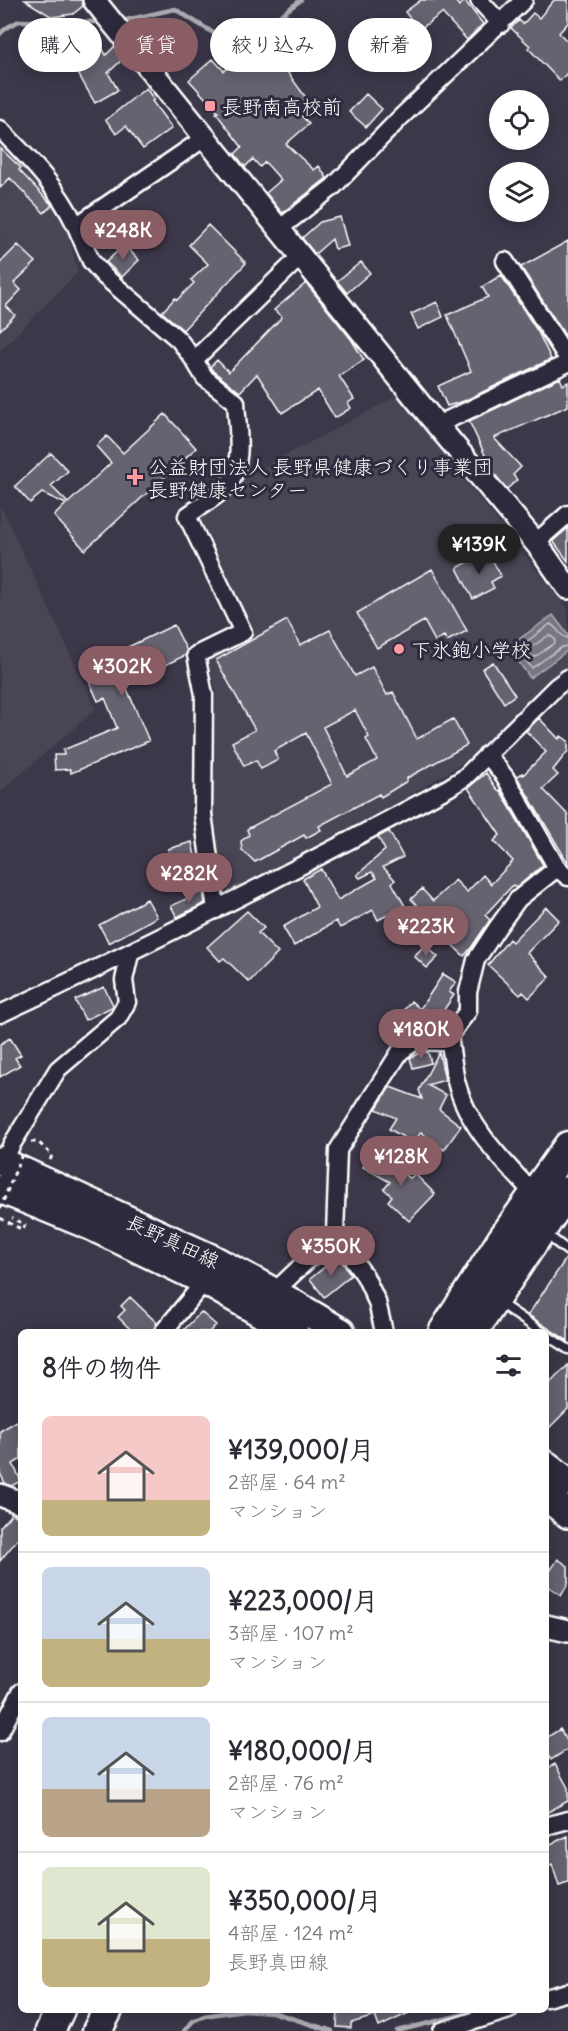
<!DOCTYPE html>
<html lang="ja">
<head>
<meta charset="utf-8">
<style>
  body { margin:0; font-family:Delius,"Klee One",sans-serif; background:#f2f2f3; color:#2b2b33; height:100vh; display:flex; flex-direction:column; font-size:22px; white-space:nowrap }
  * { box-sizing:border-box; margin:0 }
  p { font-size:20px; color:#7c7c81 }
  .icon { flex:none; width:33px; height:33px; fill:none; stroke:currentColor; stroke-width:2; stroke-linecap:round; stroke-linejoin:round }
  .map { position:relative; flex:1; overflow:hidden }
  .drawer { position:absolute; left:18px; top:1329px; width:531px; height:684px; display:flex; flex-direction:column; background:#fff; border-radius:9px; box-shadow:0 3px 15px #0003 }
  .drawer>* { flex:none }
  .top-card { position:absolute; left:18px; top:18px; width:532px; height:54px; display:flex; gap:12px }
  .tools { position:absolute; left:489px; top:90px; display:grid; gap:12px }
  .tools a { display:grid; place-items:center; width:60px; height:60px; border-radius:50%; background:#fff; box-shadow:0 3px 15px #0003; font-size:30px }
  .price { position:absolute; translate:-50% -51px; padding:0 14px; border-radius:21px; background:#8a5d65; color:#fff; font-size:20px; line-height:39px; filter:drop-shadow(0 2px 3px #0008) }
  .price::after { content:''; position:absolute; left:50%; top:36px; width:18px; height:14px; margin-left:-9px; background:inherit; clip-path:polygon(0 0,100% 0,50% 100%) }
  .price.active { background:#222; color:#fff }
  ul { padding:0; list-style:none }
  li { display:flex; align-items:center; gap:18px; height:150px; padding:0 24px }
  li+li { border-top:2px solid #e1e1e2 }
  li span { display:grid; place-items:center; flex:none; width:168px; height:120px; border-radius:9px; color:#555 }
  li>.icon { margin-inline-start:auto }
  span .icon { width:72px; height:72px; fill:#fffc; stroke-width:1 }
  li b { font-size:26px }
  h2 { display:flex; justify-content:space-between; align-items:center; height:72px; padding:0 24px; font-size:26px }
  .pill { padding:0 21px; border-radius:27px; background:#fff; box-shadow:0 3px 15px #0003; font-size:21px; line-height:54px }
  .pill.active { background:#8a5d65; color:#fff }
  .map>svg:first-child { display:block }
  .built { fill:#494455 }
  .water { fill:#797682; stroke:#afadb4; stroke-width:1.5 }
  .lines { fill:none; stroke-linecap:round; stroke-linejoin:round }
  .shore { stroke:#c9c8cd; stroke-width:1.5 }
  .stream { stroke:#afadb4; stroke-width:4.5 }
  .building { fill:#666270; stroke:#fff; stroke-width:1.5; fill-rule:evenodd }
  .service-casing { stroke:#fff; stroke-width:13 }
  .minor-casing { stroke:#fff; stroke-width:21 }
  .tertiary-casing { stroke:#fff; stroke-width:26 }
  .primary-casing { stroke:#fff; stroke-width:32 }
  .trunk-casing { stroke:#fff; stroke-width:33 }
  .path { stroke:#fff; stroke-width:3; stroke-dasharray:4.5 4.5; stroke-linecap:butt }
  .service { stroke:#2f2a3d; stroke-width:8 }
  .minor { stroke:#2f2a3d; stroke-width:16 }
  .tertiary { stroke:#2f2a3d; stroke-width:21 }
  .primary { stroke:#2f2a3d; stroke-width:27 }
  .trunk { stroke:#2f2a3d; stroke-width:28 }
  .path-bridge { stroke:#fff; stroke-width:3; stroke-dasharray:4.5 4.5; stroke-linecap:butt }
  .poi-dot { fill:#ff9aa2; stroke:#2f2a3d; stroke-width:2 }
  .labels { text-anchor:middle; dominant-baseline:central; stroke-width:6; stroke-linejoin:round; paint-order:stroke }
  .poi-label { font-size:20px; fill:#fff; stroke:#2f2a3d; text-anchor:start }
  .street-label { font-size:20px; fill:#fff; stroke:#2f2a3d }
</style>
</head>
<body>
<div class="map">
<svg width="568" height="2031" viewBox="0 0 568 2031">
  <rect width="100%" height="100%" fill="#3c3749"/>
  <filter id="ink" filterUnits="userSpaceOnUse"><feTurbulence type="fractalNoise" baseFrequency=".0167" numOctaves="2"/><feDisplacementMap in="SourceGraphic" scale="12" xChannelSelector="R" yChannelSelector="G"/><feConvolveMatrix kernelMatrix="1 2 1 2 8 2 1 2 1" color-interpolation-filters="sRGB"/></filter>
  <g filter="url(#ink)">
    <!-- built -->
    <path class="built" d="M 0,143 L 61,206 L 78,272 L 0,351 Z
      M 397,396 L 568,609 L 568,673 L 460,765 L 363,823 L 227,896 L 210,812 L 216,692 L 208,662 L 251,634 L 199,520 L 224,504 L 244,477 Z
      M 0,504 L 96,709 L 0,792 Z"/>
    <!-- water -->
    <path class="water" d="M 553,615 L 568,635 L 568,650 L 530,678 L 508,647 Z"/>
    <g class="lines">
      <!-- shore -->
      <path class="shore" d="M 549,635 L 555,639 L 555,643 L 535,657 L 532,657 L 528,652 L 529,649 Z
        M 568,638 C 559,637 558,627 550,624 L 517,649 L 532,668 L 562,647 L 568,646"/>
      <!-- stream -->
      <path class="stream" d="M 126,20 L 175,9 L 223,39 L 237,39 L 261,30 L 301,0
        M 0,34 L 6,28 L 19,21 L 94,22
        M 184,2031 L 193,2021 L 204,2016 L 244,2010 L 272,2012 L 332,2031
        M 397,2031 L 481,2010"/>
    </g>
    <!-- building -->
    <path class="building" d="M 25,0 L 82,0 L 83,6 L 73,14 L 52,17 Z
      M 421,0 L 459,0 L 456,2 L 459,6 L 465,1 L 483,24 L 467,40 L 442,13 L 419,30 L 405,12 Z
      M 554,0 L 568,0 L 568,23 L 559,33 L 568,42 L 568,72 L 560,81 L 528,48 L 530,46 L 511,28 L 519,20 L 523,24 L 533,13 L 539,18 Z
      M 296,20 L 307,33 L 277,58 L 307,99 L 295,108 L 309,124 L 286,144 L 314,170 L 319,166 L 327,178 L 282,213 L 266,193 L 281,180 L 265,162 L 260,167 L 253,159 L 245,167 L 235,154 L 242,147 L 216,113 L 218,112 L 189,80 L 213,59 L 224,71 L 243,55 L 241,52 L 274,24 L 281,32 Z
      M 92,29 L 106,55 L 115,46 L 124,58 L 108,73 L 118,90 L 95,103 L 68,56 L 66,57 L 60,47 Z
      M 146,88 L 154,100 L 152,101 L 172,128 L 143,149 L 126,126 L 116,134 L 106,120 Z
      M 366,94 L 382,109 L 366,127 L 349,112 Z
      M 0,148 L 21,168 L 19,170 L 52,205 L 44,213 L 10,178 L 0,188 Z
      M 340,217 L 348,246 L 335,249 L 332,239 L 315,254 L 302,238 L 320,222 Z
      M 208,225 L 246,263 L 183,330 L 162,312 L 175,298 L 177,300 L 194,283 L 191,280 L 208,264 L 189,245 Z
      M 568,241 L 568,340 L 521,267 Z
      M 18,245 L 36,262 L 14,283 L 21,290 L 6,306 L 15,315 L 0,330 L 0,263 Z
      M 124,245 L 139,260 L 122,277 L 106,262 Z
      M 361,262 L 370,273 L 347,293 L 337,281 Z
      M 501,275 L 538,332 L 551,359 L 464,401 L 447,406 L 438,386 L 471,371 L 447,315 L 488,297 L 482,287 Z
      M 306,283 L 351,339 L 364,360 L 339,376 L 354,399 L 348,403 L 351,408 L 335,418 L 318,390 L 282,413 L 257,374 L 240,392 L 213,371 L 210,367 L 217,360 L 229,372 L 282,317 L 274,310 Z
      M 437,302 L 443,317 L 418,329 L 411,314 Z
      M 560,378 L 563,385 L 568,382 L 568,406 L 494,438 L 521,467 L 513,475 L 517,480 L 507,489 L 481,458 L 485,455 L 469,421 Z
      M 165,414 L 196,448 L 85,550 L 54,516 L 66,504 L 42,493 L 30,503 L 15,486 L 51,453 L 68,471 L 51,486 L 68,503 L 111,463 L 96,446 L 107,436 L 123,453 Z
      M 568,528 L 568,561 L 553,541 Z
      M 488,552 L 501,576 L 491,582 L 494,588 L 473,599 L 457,568 Z
      M 432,569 L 467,631 L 447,641 L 444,636 L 435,641 L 424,621 L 377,648 L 357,613 Z
      M 287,620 L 300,645 L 330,630 L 355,676 L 372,667 L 387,695 L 393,692 L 417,739 L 453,719 L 467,745 L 407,778 L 407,781 L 381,797 L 379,794 L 319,826 L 321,830 L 306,838 L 304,835 L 255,862 L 242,850 L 241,841 L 249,835 L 247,829 L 332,784 L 306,733 L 274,751 L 278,760 L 261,769 L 256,760 L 244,766 L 232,742 L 255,730 L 216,660 ZM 355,710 L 369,737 L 366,739 L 377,760 L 347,776 L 323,727 Z
      M 174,625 L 187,651 L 186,655 L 125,684 L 149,741 L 71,773 L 70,769 L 55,770 L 54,755 L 64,755 L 63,750 L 117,728 L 105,698 L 98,701 L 83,667 L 104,657 L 105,658 Z
      M 493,662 L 515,695 L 504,703 L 482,669 Z
      M 539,718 L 559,739 L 561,736 L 568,741 L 568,751 L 553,770 L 558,775 L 543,789 L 568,815 L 568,863 L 517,777 L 522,773 L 523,775 L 546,752 L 526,731 Z
      M 486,773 L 498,791 L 500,790 L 543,865 L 516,888 L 513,885 L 485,915 L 490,920 L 471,948 L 464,956 L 447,940 L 449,938 L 411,899 L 422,889 L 433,901 L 455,880 L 467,892 L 483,875 L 491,884 L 513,861 L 494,841 L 500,835 L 468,788 Z
      M 389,831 L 403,857 L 383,867 L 395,880 L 392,883 L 405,906 L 378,920 L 373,910 L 340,928 L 336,921 L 294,946 L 283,927 L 317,907 L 303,879 L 321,869 L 338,900 L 377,878 L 372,872 L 360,878 L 357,875 L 385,850 L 378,837 Z
      M 192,842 L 196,861 L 173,867 L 168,849 Z
      M 203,891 L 205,903 L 177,917 L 171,906 Z
      M 147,899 L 157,917 L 109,943 L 99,925 Z
      M 546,907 L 559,920 L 527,953 L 550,977 L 529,998 L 523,992 L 520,995 L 488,965 L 509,939 L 512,942 Z
      M 247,911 L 264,928 L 258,933 L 278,953 L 249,982 L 224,958 L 220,961 L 207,947 Z
      M 425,945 L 438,957 L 427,968 L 414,956 Z
      M 443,974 L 456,982 L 449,992 L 454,995 L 437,1020 L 429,1015 L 417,1031 L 410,1032 L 407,1030 L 410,1025 L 399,1016 L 411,1001 L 420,1009 Z
      M 104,987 L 113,1005 L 112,1007 L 85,1020 L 75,1000 Z
      M 10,1038 L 21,1055 L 15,1058 L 20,1065 L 0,1077 L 0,1044 Z
      M 421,1052 L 428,1052 L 431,1063 L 413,1068 L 410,1058 Z
      M 439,1052 L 445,1080 L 427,1085 L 446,1095 L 439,1109 L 461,1126 L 444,1150 L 421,1132 L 414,1143 L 389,1129 L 396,1118 L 376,1109 L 390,1087 L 422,1099 L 419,1090 Z
      M 371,1153 L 392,1164 L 391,1167 L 410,1178 L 415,1174 L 435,1194 L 409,1221 L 388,1201 L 392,1196 L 384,1189 L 390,1182 L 363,1167 Z
      M 304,1232 L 313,1241 L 303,1250 L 295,1242 Z
      M 338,1256 L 351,1275 L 324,1297 L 310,1279 Z
      M 567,1257 L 568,1257 L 568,1341 L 528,1315 Z
      M 130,1297 L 157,1323 L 153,1332 L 133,1332 L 118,1317 L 125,1310 L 121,1306 Z
      M 201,1312 L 216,1325 L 209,1332 L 182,1332 Z
      M 568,1365 L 568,1409 L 546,1431 L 546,1387 Z
      M 17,1421 L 21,1428 L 21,1459 L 13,1464 L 21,1481 L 11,1486 L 5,1483 L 0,1473 L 0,1431 Z
      M 12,1513 L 21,1520 L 21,1535 L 0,1561 L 0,1527 Z
      M 558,1559 L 568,1566 L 568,1584 L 561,1595 L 546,1585 L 546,1577 Z
      M 560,1729 L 568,1742 L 568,1749 L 551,1760 L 546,1752 L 546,1738 Z
      M 555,1764 L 568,1788 L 568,1801 L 546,1813 L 546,1769 Z
      M 568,1836 L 568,1883 L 559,1886 L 552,1864 L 546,1867 L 546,1846 Z
      M 338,2010 L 415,2010 L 379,2027 L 375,2016 L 351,2023 L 351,2028 L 337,2027 Z"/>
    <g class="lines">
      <!-- service casing -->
      <g class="service-casing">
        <path id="service" d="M 543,1232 L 568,1251
          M 498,1302 L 542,1332
          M 546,1335 L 568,1349"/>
      </g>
      <!-- minor casing -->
      <g class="minor-casing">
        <path id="minor" d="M 479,0 L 501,24
          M 0,129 C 30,160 57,186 76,226 L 206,137
          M 76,226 L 91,261 L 104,276 L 179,340 L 194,360
          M 279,229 L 333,187 L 400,118 L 524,0
          M 505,261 L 568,359
          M 437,425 L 568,363
          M 535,543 L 568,514
          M 487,754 L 505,777 L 557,868 L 568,877
          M 216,910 L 203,814 L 204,695 L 196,655 L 243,632 L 187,516 C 197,508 222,494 228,485 C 245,463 237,427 236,402 L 205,378 L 194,360 L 301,256
          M 0,1014 C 152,944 301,867 448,788 L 464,778 L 556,687 L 568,678
          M 449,1035 C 451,1050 453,1066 456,1081 C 467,1126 503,1161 534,1194
          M 3,1163 L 12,1144 L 58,1069 L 118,1018 L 127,1002 L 124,980 L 130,954
          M 274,1292 L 335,1234
          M 163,1332 L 205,1281
          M 384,1332 L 377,1302 L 365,1276 L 335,1234 L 338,1150 L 400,1052 L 415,1041 L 444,1042 L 468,1011 L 468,992 L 476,960 L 497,928 L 518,899 L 557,868
          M 0,1732 L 21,1692
          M 546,1826 L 568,1820
          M 546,1998 L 568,1992
          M 442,2031 L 509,2010"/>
      </g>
      <!-- tertiary casing -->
      <g class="tertiary-casing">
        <path id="tertiary" d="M 94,0 L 437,425 L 540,548 L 568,588
          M 0,1495 L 21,1503
          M 546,1626 L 568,1631"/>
      </g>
      <!-- primary casing -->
      <g class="primary-casing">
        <path id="primary" d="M 0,1161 L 213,1259 L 274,1292 L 341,1332
          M 0,1189 L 93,1227 L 205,1281 L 294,1332
          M 546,1465 L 568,1482
          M 546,1496 L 568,1514"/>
      </g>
      <!-- trunk casing -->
      <g class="trunk-casing">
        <path id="trunk" d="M 443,1332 L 502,1239 L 568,1146
          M 473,1332 L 568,1191
          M 50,2031 L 60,2010
          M 97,2031 L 108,2010"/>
      </g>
      <!-- path -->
      <path class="path" d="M 31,1142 L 38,1142 L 52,1155 L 50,1161
        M 0,1218 L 23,1230 L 25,1225 L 12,1218"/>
      <!-- service -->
      <use href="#service" class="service"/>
      <!-- minor -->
      <use href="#minor" class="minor"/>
      <!-- tertiary -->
      <use href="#tertiary" class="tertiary"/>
      <!-- primary -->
      <use href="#primary" class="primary"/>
      <!-- trunk -->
      <use href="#trunk" class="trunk"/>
      <!-- path-bridge -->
      <path class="path-bridge" d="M 0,1209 L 23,1152"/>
    </g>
  </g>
  <!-- markers -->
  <g class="poi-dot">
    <rect x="204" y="100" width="12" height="12" rx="3"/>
    <path d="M132 468h6v6h6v6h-6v6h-6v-6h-6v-6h6z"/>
    <circle cx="399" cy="649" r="6"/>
  </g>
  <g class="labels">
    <!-- poi labels -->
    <g class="poi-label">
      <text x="222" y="106">長野南高校前</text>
      <text x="148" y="466">公益財団法人 長野県健康づくり事業団<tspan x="148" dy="23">長野健康センター</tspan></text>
      <text x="411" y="649">下氷鉋小学校</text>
    </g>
    <!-- street labels -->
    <g class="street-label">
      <text transform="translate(173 1241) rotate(25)">長野真田線</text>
    </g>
  </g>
</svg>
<div class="tools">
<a><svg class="icon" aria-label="locate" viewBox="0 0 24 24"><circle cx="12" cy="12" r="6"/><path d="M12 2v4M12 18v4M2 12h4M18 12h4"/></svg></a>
<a><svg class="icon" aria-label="layers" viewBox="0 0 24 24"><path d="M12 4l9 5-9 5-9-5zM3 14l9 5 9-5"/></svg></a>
</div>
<b class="price" style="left:123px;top:261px">¥248K</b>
<b class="price active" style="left:479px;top:575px">¥139K</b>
<b class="price" style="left:122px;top:697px">¥302K</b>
<b class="price" style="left:189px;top:904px">¥282K</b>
<b class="price" style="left:426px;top:957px">¥223K</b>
<b class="price" style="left:421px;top:1060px">¥180K</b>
<b class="price" style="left:401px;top:1187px">¥128K</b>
<b class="price" style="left:331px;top:1277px">¥350K</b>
<div class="top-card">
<a class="pill">購入</a>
<a class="pill active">賃貸</a>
<a class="pill">絞り込み</a>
<a class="pill">新着</a>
</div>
<section class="drawer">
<h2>8件の物件<svg class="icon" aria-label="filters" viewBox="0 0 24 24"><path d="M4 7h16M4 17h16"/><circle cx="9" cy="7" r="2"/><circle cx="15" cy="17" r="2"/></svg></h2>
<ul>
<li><span style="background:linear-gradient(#f6c9c9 70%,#c2b280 0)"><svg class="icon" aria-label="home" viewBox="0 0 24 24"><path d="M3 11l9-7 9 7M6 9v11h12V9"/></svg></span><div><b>¥139,000/月</b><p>2部屋 · 64 m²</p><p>マンション</p></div></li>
<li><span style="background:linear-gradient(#c9d6e8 60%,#c2b280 0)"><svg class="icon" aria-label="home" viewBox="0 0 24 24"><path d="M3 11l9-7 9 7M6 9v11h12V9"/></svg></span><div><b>¥223,000/月</b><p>3部屋 · 107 m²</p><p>マンション</p></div></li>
<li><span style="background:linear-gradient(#c9d6e8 60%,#b9a48a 0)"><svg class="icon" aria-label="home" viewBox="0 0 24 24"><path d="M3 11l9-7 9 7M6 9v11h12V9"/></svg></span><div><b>¥180,000/月</b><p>2部屋 · 76 m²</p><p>マンション</p></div></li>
<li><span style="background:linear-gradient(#dfe7d0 60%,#c2b280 0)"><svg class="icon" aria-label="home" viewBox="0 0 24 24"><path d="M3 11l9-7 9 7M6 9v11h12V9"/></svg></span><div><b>¥350,000/月</b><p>4部屋 · 124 m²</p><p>長野真田線</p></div></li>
</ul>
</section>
</div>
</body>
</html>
